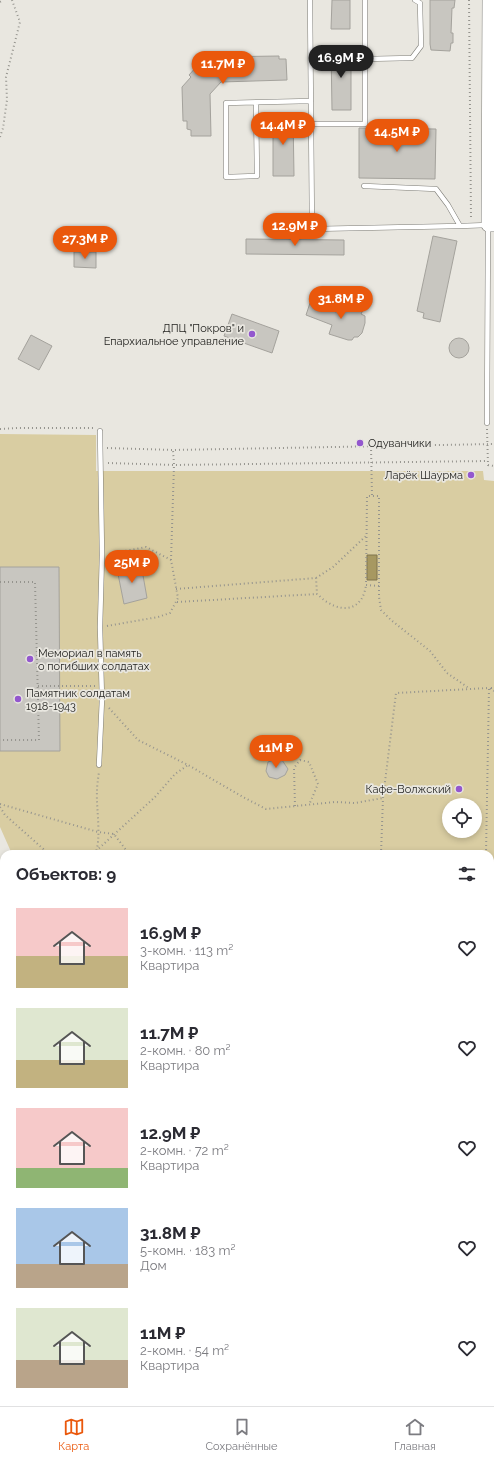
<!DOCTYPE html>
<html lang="ru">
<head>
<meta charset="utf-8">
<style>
  body { margin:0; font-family:Raleway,sans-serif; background:#f7f7f7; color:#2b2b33; height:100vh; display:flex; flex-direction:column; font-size:15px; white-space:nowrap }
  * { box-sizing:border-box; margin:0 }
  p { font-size:13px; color:#7c7c81 }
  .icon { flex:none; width:22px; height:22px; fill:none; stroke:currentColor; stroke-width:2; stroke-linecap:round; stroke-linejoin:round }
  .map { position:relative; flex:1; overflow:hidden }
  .side { position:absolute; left:0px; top:850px; width:494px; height:556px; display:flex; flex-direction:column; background:#fff; border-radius:12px 12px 0 0; box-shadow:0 2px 6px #0003 }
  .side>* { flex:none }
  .tools { position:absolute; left:442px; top:798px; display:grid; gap:8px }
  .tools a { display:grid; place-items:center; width:40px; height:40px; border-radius:50%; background:#fff; box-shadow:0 2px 6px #0003; font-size:20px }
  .price { position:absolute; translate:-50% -34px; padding:0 9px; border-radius:14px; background:#ea580c; color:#fff; font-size:13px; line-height:26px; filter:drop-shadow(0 1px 2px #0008) }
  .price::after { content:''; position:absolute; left:50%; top:24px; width:12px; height:9px; margin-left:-6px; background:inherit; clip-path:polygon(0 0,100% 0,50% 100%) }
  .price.selected { background:#222; color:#fff }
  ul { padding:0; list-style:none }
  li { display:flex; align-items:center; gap:12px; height:100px; padding:0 16px }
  li span { display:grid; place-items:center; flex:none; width:112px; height:80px; border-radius:0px; color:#555 }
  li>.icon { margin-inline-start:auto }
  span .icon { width:48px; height:48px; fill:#fffc; stroke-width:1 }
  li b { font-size:17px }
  h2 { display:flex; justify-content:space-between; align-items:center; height:48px; padding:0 16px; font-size:17px }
  .tabs { display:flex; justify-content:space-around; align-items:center; height:56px; border-top:1px solid #e1e1e2; background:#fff; font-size:11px; color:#7c7c81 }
  .tabs a { display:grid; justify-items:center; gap:2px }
  .tabs .selected { color:#ea580c }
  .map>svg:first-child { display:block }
  .green { fill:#d9cda2; fill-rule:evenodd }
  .water { fill:#a79861; stroke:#80754e }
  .building { fill:#c8c6c0; stroke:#a4a29c }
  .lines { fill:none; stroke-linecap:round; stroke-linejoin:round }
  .lane-casing { stroke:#7d7c76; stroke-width:5.5 }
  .secondary-casing { stroke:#7d7c76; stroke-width:14 }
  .path { stroke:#95948e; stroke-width:2; stroke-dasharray:1 3; stroke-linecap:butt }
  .lane { stroke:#fff; stroke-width:4.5 }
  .secondary { stroke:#fff; stroke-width:13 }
  .poi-dot { fill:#9357ce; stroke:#e9e7e0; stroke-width:1.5 }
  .labels { text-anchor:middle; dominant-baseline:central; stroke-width:3.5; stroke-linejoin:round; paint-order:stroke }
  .poi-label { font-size:11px; fill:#242421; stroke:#e9e7e0; text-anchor:end }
</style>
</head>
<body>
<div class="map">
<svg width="494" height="1406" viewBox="0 0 494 1406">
  <rect width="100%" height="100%" fill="#e9e7e0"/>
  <!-- green -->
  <path class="green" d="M 0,434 L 96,435 L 96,471 L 483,471 L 484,480 L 494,481 L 494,1406 L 260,1406 L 258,1402 L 490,1402 L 490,854 L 12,854 L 0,827 ZM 449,805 L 475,805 L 475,831 L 449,831 Z"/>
  <!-- water -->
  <path class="water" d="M 367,555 L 377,555 L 377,580 L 367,580 Z"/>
  <!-- building -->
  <path class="building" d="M 332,0 L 350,0 L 350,29 L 331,29 Z
    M 430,0 L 455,0 L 454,8 L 452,8 L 451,33 L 453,33 L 453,43 L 451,43 L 450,51 L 431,50 L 430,44 Z
    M 331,49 L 351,49 L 351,110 L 332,110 Z
    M 279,56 L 279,59 L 286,59 L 287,80 L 221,82 L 210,94 L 211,136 L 191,136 L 191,130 L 187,129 L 187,121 L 183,121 L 182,87 L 191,77 L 189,75 L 198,65 L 201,67 L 211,57 Z
    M 273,116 L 293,116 L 294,176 L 273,176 Z
    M 359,128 L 436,129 L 435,179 L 359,178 Z
    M 433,236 L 457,241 L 440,322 L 423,318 L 424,313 L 417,311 Z
    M 246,239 L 344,240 L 344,255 L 246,254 Z
    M 74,252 L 96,252 L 96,268 L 74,267 Z
    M 340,300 L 363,310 L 361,314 L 365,316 L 365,323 L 362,333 L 358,337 L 354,337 L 352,340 L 348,340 L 329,334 L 332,325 L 306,315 L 310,303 L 336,312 Z
    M 232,314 L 279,331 L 272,353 L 224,336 Z
    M 31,335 L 52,346 L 39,370 L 18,359 Z
    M449 348a10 10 0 1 1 20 0a10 10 0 1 1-20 0Z
    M 141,564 L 147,598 L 124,604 L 117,569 Z
    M 0,567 L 59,567 L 60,751 L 0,751 Z
    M 276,759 L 282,760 L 288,769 L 285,775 L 277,779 L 269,777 L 266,771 L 268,762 Z"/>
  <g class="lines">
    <!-- lane casing -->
    <g class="lane-casing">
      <path id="lane" d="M 310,0 L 312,229 L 460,226
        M 365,59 L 412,58 L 421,46 L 420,3 L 415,0
        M 256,103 L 257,176 L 226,177 L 226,103 L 311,101
        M 312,124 L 365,124 L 365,0
        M 364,186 L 436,189 L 448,205 L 460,226 L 488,225 L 487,423
        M 99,765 L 102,699 L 100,627 L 102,555 L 100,431
        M 313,1402 L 315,1406"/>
    </g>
    <!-- secondary casing -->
    <g class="secondary-casing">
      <path id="secondary" d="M 489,0 L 488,225 L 494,225"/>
    </g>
    <!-- path -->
    <path class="path" d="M 469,0 L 471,218
      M 0,2 L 3,0
      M 0,137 L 3,128 L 7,100 L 6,77 L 20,22 L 12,0
      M 0,429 L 17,428 L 93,428
      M 487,429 L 488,465 L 494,466
      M 371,446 L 372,496
      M 107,448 L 173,450 L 494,444
      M 108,463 L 174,465 L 488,461
      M 171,560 L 174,465 L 173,450
      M 316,578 L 333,567 L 366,536
      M 0,582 L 35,582 L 39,740 L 0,740
      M 379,586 L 366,585 L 367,496 L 379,496 L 379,597 L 381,610 L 391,620 L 430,651 L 447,673 L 470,689
      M 176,589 L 316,578 L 317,594 C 320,596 323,600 327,602 C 346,614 363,608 366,585
      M 177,602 L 317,594
      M 107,626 L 158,617 L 170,613 L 178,598 L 171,560 L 146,547 L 109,554
      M 38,686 L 95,686
      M 109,708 L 138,740 L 188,765 L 243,797 L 266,809 L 335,802 L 355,803 L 383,798
      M 0,804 L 98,832 L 114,834 L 129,854
      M 295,806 L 294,768 L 300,760 L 309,762 L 318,784 L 309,805
      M 0,807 L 5,815 L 49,854
      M 96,851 L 155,797 L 175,774 L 188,765
      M 95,854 C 102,840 96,808 97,791 C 97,785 98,779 99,772
      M 381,854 L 383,798 L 396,693 L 489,688 L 494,691
      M 486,854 L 489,688 L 494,688
      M 0,947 L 4,955
      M 490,1044 L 494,1044
      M 0,1078 L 4,1088
      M 0,1162 L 0,1168
      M 0,1240 L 4,1232
      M 0,1247 L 4,1249
      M 0,1287 L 4,1288
      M 0,1317 L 4,1320
      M 179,1402 L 179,1406
      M 223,1402 L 225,1406
      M 483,1402 L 483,1406
      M 268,1405 L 270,1406
      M 242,1406 L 244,1402
      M 472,1406 L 472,1402"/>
    <!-- lane -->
    <use href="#lane" class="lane"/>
    <!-- secondary -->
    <use href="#secondary" class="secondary"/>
  </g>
  <!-- markers -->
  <g class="poi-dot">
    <circle cx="252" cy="334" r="4"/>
    <circle cx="360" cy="443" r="4"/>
    <circle cx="471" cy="475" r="4"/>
    <circle cx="30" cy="659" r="4"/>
    <circle cx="18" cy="699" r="4"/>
    <circle cx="459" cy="789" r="4"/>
  </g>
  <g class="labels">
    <!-- poi labels -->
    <g class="poi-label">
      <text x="244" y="328">ДПЦ "Покров" и<tspan x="244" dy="13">Епархиальное управление</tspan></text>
      <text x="368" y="443" text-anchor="start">Одуванчики</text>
      <text x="463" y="475">Ларёк Шаурма</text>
      <text x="38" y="653" text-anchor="start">Мемориал в память<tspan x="38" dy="13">о погибших солдатах</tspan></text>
      <text x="26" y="693" text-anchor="start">Памятник солдатам<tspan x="26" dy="13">1918-1943</tspan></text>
      <text x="451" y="789">Кафе-Волжский</text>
    </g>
  </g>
</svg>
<div class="tools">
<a><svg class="icon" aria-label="locate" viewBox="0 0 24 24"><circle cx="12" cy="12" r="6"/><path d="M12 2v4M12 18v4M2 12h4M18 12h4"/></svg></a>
</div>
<b class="price selected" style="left:341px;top:79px">16.9M ₽</b>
<b class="price" style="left:223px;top:85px">11.7M ₽</b>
<b class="price" style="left:283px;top:146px">14.4M ₽</b>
<b class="price" style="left:397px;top:153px">14.5M ₽</b>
<b class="price" style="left:295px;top:247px">12.9M ₽</b>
<b class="price" style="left:85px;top:260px">27.3M ₽</b>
<b class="price" style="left:341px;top:320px">31.8M ₽</b>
<b class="price" style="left:132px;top:584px">25M ₽</b>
<b class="price" style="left:276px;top:769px">11M ₽</b>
<section class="side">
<h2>Объектов: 9<svg class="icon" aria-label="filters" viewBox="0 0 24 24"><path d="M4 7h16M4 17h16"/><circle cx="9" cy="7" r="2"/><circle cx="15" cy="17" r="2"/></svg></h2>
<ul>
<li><span style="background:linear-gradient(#f6c9c9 60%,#c2b280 0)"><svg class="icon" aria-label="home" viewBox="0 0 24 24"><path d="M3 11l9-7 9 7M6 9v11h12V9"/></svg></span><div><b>16.9M ₽</b><p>3-комн. · 113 m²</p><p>Квартира</p></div><svg class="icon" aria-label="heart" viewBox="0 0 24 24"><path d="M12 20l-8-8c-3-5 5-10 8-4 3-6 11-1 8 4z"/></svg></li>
<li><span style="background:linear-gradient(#dfe7d0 65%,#c2b280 0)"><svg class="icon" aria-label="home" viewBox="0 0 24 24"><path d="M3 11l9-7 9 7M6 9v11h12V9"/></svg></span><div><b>11.7M ₽</b><p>2-комн. · 80 m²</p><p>Квартира</p></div><svg class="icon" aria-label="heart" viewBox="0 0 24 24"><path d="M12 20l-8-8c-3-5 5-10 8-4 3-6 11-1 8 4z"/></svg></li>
<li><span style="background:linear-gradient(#f6c9c9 75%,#8fb573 0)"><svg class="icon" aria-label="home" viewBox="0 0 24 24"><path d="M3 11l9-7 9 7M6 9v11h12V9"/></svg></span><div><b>12.9M ₽</b><p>2-комн. · 72 m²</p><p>Квартира</p></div><svg class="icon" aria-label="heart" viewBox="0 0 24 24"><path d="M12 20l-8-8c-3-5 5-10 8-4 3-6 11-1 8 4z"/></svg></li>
<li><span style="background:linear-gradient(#a9c7e8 70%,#b9a48a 0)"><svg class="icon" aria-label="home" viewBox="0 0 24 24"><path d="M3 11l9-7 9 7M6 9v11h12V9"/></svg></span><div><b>31.8M ₽</b><p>5-комн. · 183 m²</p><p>Дом</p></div><svg class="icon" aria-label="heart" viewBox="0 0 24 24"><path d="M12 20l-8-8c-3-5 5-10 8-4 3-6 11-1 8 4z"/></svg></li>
<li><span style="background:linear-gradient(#dfe7d0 65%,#b9a48a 0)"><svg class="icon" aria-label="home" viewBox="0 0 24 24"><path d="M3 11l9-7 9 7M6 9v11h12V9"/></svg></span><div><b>11M ₽</b><p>2-комн. · 54 m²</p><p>Квартира</p></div><svg class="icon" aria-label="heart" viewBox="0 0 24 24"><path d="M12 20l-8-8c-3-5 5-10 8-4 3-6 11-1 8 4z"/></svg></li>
</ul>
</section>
</div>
<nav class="tabs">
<a class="selected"><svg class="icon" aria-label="map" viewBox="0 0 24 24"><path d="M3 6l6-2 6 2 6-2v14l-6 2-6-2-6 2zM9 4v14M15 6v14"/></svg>Карта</a>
<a><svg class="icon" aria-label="saved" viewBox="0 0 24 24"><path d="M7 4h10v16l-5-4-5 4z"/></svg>Сохранённые</a>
<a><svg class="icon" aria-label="home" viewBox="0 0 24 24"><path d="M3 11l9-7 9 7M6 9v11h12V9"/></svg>Главная</a>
</nav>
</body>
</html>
